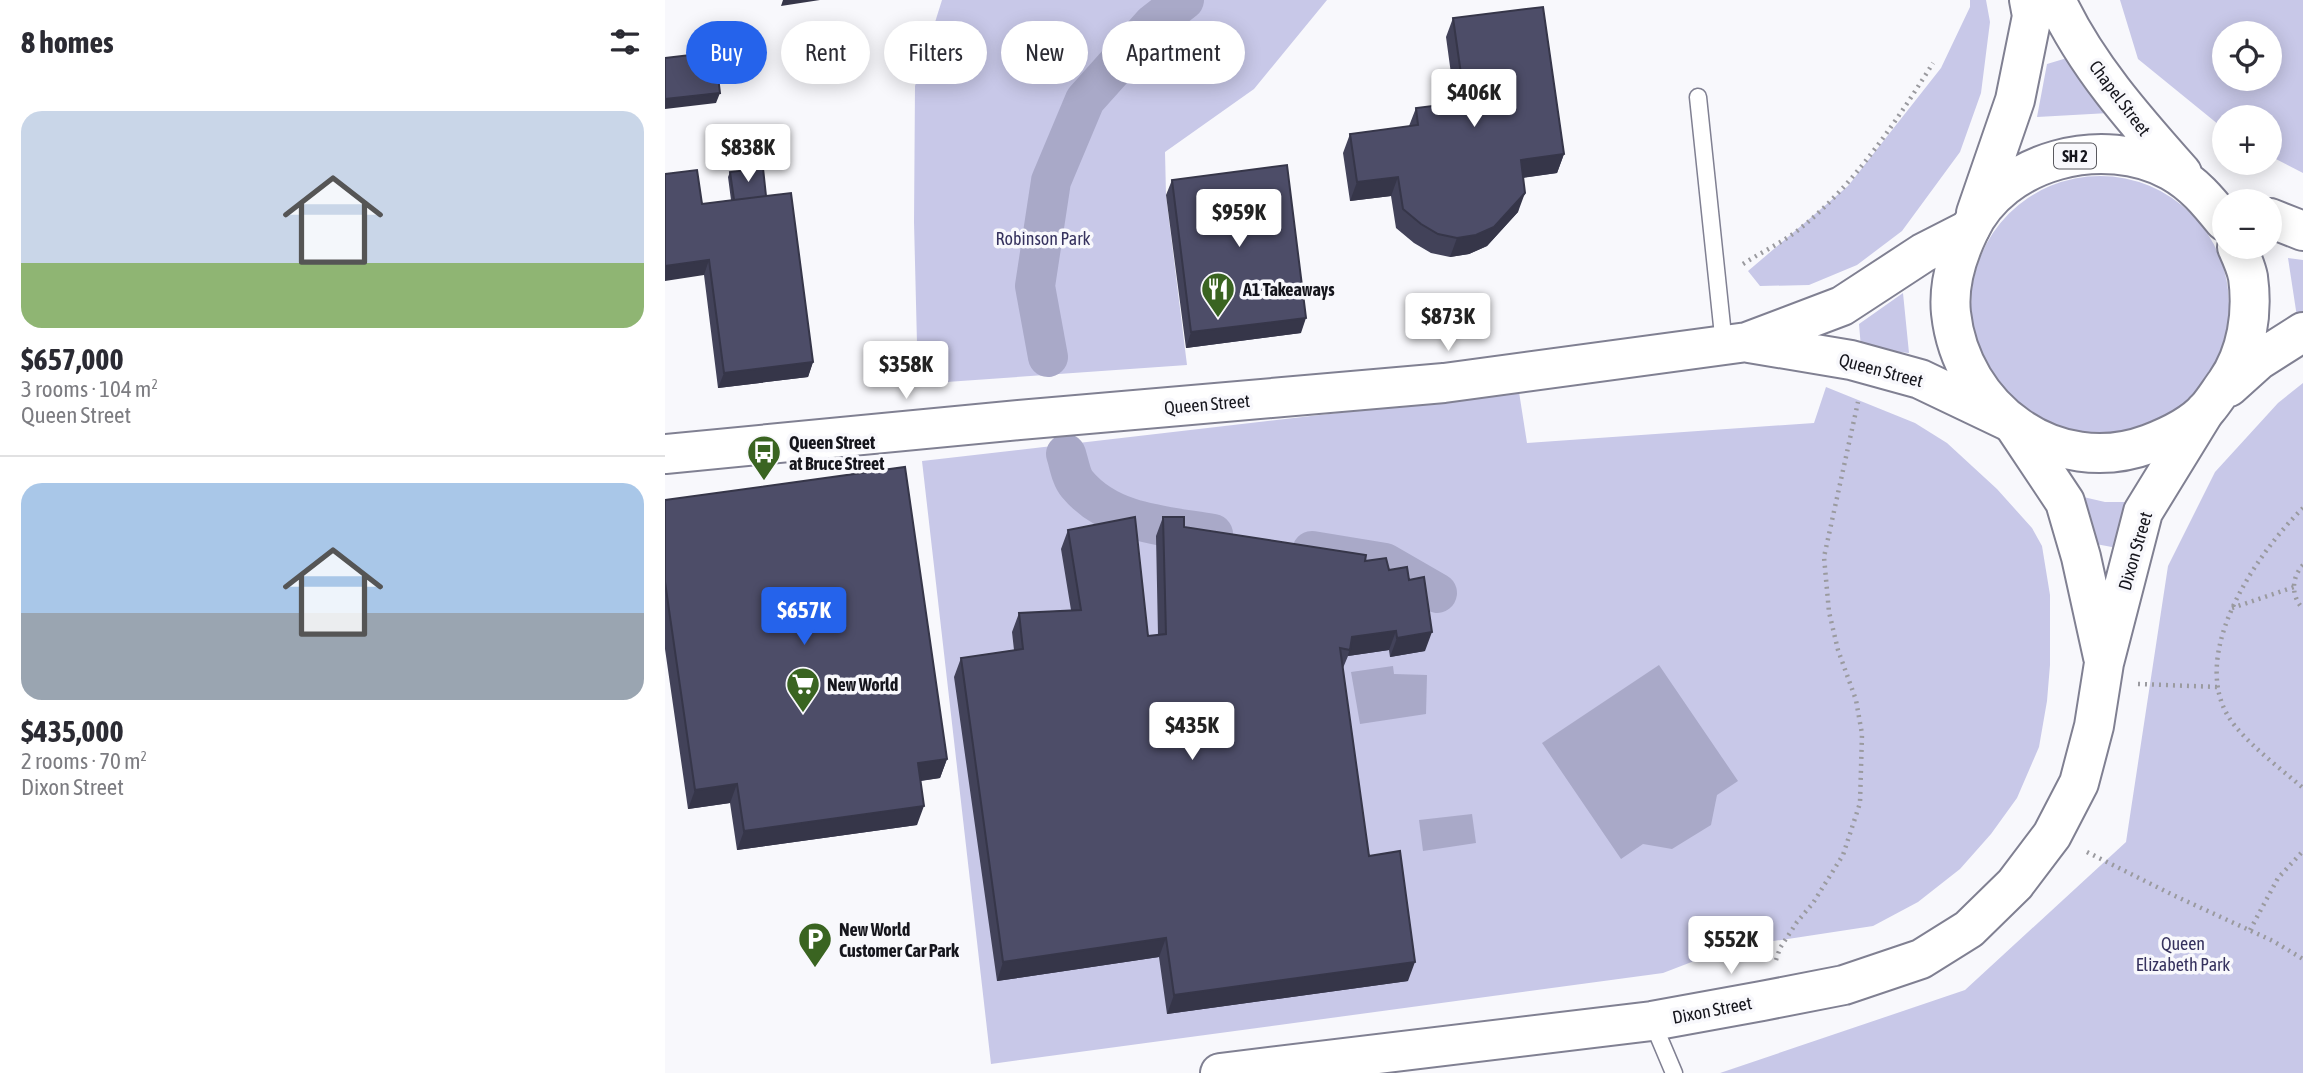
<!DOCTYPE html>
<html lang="en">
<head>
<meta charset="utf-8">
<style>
  body { margin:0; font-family:"Asap Condensed",sans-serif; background:#f7f7f7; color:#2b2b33; height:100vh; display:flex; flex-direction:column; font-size:26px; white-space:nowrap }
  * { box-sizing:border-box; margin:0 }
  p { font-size:23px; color:#7c7c81 }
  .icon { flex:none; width:38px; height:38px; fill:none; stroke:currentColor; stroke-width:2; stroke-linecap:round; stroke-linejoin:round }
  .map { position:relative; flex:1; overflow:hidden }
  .side { display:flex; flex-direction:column; background:#fff; width:665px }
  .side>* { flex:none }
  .banner { position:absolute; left:21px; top:21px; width:665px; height:63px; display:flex; gap:14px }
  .controls { position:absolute; left:1547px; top:21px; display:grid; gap:14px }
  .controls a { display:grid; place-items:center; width:70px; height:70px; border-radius:50%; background:#fff; box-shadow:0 4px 18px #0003; font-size:35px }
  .price { position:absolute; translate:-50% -60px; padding:0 16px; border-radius:7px; background:#fff; color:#222; font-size:23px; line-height:46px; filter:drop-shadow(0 2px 4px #0008) }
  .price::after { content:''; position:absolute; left:50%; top:42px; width:21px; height:16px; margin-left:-10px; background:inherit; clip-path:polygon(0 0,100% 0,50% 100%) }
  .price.active { background:#2563eb; color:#fff }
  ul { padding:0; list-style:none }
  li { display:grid; align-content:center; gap:14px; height:371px; padding:0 21px }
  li+li { border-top:2px solid #e1e1e2 }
  li span { display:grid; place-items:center; height:217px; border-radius:21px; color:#555 }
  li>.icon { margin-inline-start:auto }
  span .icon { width:126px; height:126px; fill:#fffc; stroke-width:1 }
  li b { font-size:30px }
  h2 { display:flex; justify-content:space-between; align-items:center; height:84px; padding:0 21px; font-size:30px }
  .pill { padding:0 24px; border-radius:32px; background:#fff; box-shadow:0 4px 18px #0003; font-size:24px; line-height:63px }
  .pill.active { background:#2563eb; color:#fff }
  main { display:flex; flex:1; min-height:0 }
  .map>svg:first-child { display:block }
  .green { fill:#c8c8e8; fill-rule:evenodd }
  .water { fill:#a9a9c8 }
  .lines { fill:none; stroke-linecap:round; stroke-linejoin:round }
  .canal { stroke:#a9a9c8; stroke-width:40 }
  .service-casing { stroke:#808092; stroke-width:19 }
  .tertiary-casing { stroke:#808092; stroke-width:42 }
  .secondary-casing { stroke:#808092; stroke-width:42 }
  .trunk-casing { stroke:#808092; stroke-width:42 }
  .path { stroke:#9a9a9f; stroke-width:4.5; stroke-dasharray:2 5; stroke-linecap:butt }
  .service { stroke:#fff; stroke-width:16 }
  .tertiary { stroke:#fff; stroke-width:38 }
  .secondary { stroke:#fff; stroke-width:38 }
  .trunk { stroke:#fff; stroke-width:38 }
  .wall { fill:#424259 }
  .shaded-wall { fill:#363649 }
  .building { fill:#4d4d68; stroke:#363649; stroke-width:2 }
  .labels { text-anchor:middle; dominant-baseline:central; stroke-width:7; stroke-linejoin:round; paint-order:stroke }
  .shield { fill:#f8f8fc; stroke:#59595f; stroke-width:2 }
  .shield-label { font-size:16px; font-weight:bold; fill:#15151c }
  .street-label { font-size:18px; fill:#15151c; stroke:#f8f8fc }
  .park-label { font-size:18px; fill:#36325e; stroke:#f8f8fc }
  .poi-label { font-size:18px; font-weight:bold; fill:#15151c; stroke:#f8f8fc; text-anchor:start }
</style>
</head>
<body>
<main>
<section class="side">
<h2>8 homes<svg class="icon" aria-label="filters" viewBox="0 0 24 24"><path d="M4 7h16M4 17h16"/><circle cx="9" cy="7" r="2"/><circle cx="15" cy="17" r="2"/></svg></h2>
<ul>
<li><span style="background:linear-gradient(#c9d6e8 70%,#8fb573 0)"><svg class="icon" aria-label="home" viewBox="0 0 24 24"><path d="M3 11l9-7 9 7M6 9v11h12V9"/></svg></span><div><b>$657,000</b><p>3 rooms · 104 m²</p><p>Queen Street</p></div></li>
<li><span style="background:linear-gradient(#a9c7e8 60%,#9aa5b1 0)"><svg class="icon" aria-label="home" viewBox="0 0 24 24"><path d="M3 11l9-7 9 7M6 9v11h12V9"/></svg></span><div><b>$435,000</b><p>2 rooms · 70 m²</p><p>Dixon Street</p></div></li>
</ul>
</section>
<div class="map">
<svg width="1638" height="1073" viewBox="0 0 1638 1073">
  <rect width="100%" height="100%" fill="#f8f8fc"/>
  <!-- green -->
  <path class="green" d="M 277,0 L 662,0 L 589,89 L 500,152 L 501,195 L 522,365 L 253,384 L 249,222 L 250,86 Z
    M 1305,0 L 1321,0 L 1325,22 L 1316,93 L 1295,152 L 1237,231 L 1192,265 L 1144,285 L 1095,286 L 1083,271 L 1183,186 L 1276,68 L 1305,7 Z
    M 1455,0 L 1638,0 L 1638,173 L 1605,156 L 1605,117 L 1559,117 L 1559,129 L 1473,59 ZM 1559,33 L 1605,33 L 1605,79 L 1559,79 Z
    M 1402,58 L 1444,113 L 1372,117 L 1382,64 Z
    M1306 305a129 129 0 1 1 258 0a129 129 0 1 1-258 0Z
    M 1623,258 L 1638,260 L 1638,314 L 1632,317 Z
    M 1238,293 L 1244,353 L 1196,348 L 1194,324 Z
    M 1638,383 L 1638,1073 L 1055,1073 L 1300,990 L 1461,842 L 1503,566 L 1550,472 L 1613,403 Z
    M 1161,387 L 1250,423 L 1282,443 L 1332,489 L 1367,528 L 1377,546 L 1385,595 L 1385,665 L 1382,701 L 1374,747 L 1352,798 L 1326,834 L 1295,869 L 1253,902 L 1208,926 L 1063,948 L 998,973 L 326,1064 L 257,461 L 854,392 L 862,443 L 1149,423 Z
    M 1414,496 L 1440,502 L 1470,502 L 1452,548 L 1431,544 Z"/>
  <!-- water -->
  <path class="water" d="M 994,665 L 1073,781 L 1052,795 L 1046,825 L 1007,849 L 978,844 L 956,859 L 877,743 Z
    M 728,666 L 729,674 L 762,675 L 761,714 L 695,724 L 686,672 Z
    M 807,814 L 811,843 L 758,851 L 754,820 Z"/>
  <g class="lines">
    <!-- canal -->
    <path class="canal" d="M 383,357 L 370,286 L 386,181 L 420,100 L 488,24 L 519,0
      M 401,454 C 404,463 406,477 412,484 C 445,524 501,526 548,534
      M 647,551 L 720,563 L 772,593"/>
    <!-- service casing -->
    <g class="service-casing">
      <path id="service" d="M 1033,97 L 1059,345
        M 987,1021 L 1009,1073"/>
    </g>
    <!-- tertiary casing -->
    <g class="tertiary-casing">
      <path id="tertiary" d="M 1084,343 L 1186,360 L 1255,379 L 1343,421
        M 0,454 L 354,420 L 779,383 L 1082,342 L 1177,306 L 1258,253 L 1305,229"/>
    </g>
    <!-- secondary casing -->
    <g class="secondary-casing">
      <path id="secondary" d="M 1350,427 L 1400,502 L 1416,557 L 1438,657
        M 555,1073 L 987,1021 L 1097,1001 L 1179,985 L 1256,959 L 1304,929 L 1350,884 L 1387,835 L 1414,783 L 1429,726 L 1439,663 L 1478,512 L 1540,411"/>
    </g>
    <!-- trunk casing -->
    <g class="trunk-casing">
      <path id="trunk" d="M 1391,0 C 1421,65 1470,120 1517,173
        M 1311,213 L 1350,100 L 1367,16 L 1364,0
        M 1605,218 L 1638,231
        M 1559,221 C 1543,201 1529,184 1506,171 C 1439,134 1337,159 1304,231 C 1292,256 1283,284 1286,313 C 1296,408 1390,479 1484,444 C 1505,436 1527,426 1542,409 C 1549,401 1555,391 1561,383 C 1582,353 1588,313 1583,277 C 1581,267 1576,256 1572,247
        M 1564,387 L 1594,360 L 1638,332"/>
    </g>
    <!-- path -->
    <path class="path" d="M 1078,264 C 1098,251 1119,242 1137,227 C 1189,185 1233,119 1268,63
      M 1638,508 C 1591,554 1517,661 1570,726 C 1589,749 1615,768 1638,788
      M 1638,565 C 1626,578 1626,596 1638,609
      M 1567,608 L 1629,587
      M 1473,684 L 1553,687
      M 1422,852 L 1508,895 L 1608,941 L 1638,959
      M 1585,930 L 1613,878 L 1638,851
      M 1111,960 L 1115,948 L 1132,922 L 1148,903 L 1178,855 L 1195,803 L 1197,734 L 1191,700 L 1173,650 L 1164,612 L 1159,557 L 1193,402"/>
    <!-- service -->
    <use href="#service" class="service"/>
    <!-- tertiary -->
    <use href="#tertiary" class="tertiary"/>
    <!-- secondary -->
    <use href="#secondary" class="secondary"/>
    <!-- trunk -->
    <use href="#trunk" class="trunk"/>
  </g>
  <!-- wall -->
  <path class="wall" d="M 788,18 L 899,154 L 892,173 L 858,178 L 853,212 L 822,246 L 804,254 L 785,257 L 766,253 L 749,243 L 731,228 L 726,196 L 685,201 L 678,153 L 685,134 L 744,126 L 751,108 L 790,103 L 781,37 Z
    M 65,172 L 101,196 L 148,362 L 143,377 L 53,388 L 39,275 L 37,204 L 66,200 L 63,177 Z
    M 507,180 L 636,333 L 521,348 L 501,195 Z
    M 0,500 L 282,759 L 275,778 L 256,781 L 252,825 L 72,850 L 65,803 L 23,809 L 0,649 Z
    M 498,517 L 519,527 L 700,561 L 724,570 L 744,580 L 760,651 L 725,657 L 724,650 L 683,656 L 678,668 L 704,856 L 743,981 L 502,1014 L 494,957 L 332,981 L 289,677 L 296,658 L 349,650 L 347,632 L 354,613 L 406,610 L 396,549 L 403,530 L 483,636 L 493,635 L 491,536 Z"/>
  <!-- shaded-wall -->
  <path class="shaded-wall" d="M 118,0 L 155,0 L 116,6 Z
    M 55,93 L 51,103 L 0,109 L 0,99 Z
    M 899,154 L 892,173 L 849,179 L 856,160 Z
    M 733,177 L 726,196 L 685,201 L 692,182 Z
    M 860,193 L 853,212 L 822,246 L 804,254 L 785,257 L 792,238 Z
    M 44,260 L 39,275 L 0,281 L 0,266 Z
    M 641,318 L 636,333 L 521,348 L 526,332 Z
    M 148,362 L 143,377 L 53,388 L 59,373 Z
    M 731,631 L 724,650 L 683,656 L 687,637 Z
    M 767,632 L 760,651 L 725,657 L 732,638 Z
    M 282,759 L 275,778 L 246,782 L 253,763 Z
    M 72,784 L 65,803 L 23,809 L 30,790 Z
    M 259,806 L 252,825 L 72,850 L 79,831 Z
    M 501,938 L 494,957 L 332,981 L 338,962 Z
    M 750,962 L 743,981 L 502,1014 L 509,995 Z"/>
  <!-- building -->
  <path class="building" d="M 878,7 L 899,154 L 856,160 L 860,193 L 829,227 L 811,235 L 792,238 L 773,234 L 756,224 L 738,209 L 733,177 L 692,182 L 685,134 L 753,125 L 751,108 L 800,102 L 788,18 Z
    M 50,52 L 55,93 L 0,99 L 0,58 Z
    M 622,165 L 641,318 L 526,332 L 507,180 Z
    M 98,168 L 101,196 L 69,200 L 65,172 Z
    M 32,170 L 37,204 L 126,193 L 148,362 L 59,373 L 44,260 L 0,266 L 0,174 Z
    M 240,467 L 282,759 L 253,763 L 259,806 L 79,831 L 72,784 L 30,790 L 0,582 L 0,500 Z
    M 470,517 L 483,636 L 501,634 L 498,517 L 519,517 L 519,527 L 701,555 L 700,561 L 721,558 L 724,570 L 742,567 L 744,580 L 759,577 L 767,632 L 732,638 L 731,631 L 687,637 L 685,650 L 675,648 L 704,856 L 735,851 L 750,962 L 509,995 L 501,938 L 338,962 L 296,658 L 358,649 L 354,613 L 416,610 L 403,530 Z"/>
  <!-- icons -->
  <defs>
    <g id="restaurant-pin" transform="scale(1.75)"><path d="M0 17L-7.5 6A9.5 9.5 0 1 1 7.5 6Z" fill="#3a6421" stroke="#f8f8fc"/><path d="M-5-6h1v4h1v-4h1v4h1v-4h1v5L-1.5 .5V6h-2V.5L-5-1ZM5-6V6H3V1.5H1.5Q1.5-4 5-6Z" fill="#fff"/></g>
    <g id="bus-pin" transform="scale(1.75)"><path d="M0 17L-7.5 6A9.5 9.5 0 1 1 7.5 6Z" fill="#3a6421" stroke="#f8f8fc"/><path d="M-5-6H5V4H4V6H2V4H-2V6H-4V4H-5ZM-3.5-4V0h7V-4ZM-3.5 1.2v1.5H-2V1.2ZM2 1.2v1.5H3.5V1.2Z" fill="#fff"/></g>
    <g id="supermarket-pin" transform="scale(1.75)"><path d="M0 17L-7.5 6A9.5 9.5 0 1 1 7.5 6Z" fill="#3a6421" stroke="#f8f8fc"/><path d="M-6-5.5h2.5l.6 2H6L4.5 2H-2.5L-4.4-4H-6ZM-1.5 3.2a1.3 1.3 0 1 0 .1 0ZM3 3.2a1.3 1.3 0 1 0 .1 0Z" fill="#fff"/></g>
    <g id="parking-pin" transform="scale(1.75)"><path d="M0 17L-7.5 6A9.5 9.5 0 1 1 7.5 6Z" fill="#3a6421" stroke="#f8f8fc"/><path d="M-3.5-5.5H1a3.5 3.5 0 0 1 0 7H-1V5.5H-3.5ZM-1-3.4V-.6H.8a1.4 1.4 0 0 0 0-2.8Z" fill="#fff"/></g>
  </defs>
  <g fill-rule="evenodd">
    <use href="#restaurant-pin" x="553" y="289"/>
    <use href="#bus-pin" x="99" y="452"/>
    <use href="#supermarket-pin" x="138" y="684"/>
    <use href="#parking-pin" x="150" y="939"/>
  </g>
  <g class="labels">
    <!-- shield labels -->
    <rect class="shield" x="1389" y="143.5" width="42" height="25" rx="5"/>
    <g class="shield-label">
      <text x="1410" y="156">SH 2</text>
    </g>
    <!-- street labels -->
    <g class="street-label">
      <text transform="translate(1455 98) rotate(53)">Chapel Street</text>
      <text transform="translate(1216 370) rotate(15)">Queen Street</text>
      <text transform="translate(542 404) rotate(-5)">Queen Street</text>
      <text transform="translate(1470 551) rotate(-74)">Dixon Street</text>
      <text transform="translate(1047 1010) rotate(-11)">Dixon Street</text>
    </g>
    <!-- park labels -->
    <g class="park-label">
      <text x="378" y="238">Robinson Park</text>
      <text x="1518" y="943">Queen<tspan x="1518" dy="21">Elizabeth Park</tspan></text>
    </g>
    <!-- poi labels -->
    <g class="poi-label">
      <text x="578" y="289">A1 Takeaways</text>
      <text x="124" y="442">Queen Street<tspan x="124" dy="21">at Bruce Street</tspan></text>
      <text x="162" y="684">New World</text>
      <text x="174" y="929">New World<tspan x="174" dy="21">Customer Car Park</tspan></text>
    </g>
  </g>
</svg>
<div class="controls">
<a><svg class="icon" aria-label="locate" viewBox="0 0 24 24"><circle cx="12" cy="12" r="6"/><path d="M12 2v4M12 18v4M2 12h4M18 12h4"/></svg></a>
<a>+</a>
<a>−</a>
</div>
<b class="price" style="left:809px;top:129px">$406K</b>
<b class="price" style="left:83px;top:184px">$838K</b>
<b class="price" style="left:574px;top:249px">$959K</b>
<b class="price" style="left:783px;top:353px">$873K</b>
<b class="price" style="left:241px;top:401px">$358K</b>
<b class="price active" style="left:139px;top:647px">$657K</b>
<b class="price" style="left:527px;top:762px">$435K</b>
<b class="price" style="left:1066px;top:976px">$552K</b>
<div class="banner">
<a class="pill active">Buy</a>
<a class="pill">Rent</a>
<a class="pill">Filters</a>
<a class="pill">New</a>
<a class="pill">Apartment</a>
</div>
</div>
</main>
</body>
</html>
